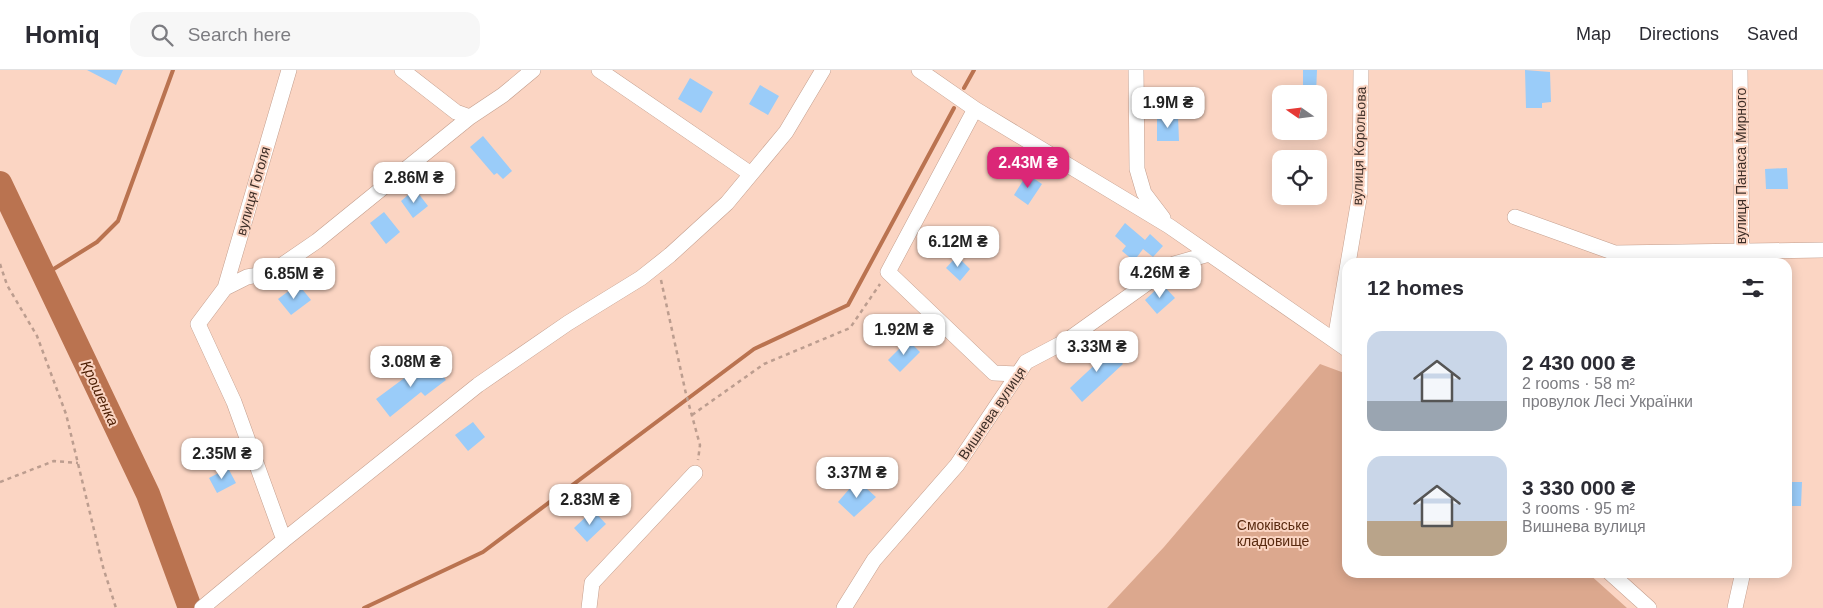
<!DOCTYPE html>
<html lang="en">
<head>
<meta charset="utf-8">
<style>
  body { margin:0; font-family:Helvetica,sans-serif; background:#f7f7f7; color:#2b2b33; height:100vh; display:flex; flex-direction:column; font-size:19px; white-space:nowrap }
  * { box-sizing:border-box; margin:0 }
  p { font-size:16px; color:#7c7c81 }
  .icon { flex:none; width:28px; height:28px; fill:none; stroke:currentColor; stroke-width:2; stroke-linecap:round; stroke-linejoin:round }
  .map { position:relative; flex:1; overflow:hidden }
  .side { position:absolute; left:1342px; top:188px; width:450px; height:320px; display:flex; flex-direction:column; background:#fff; border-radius:15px; box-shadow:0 2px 12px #0003 }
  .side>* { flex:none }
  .needle { width:32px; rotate:284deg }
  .controls { position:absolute; left:1272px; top:15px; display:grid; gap:10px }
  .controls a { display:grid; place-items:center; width:55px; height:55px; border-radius:10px; background:#fff; box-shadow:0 2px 12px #0003; font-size:25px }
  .price { position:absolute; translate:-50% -42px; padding:0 11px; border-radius:10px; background:#fff; color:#222; font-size:16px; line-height:32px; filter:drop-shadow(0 1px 2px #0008) }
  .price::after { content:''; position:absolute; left:50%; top:30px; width:15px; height:11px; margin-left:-8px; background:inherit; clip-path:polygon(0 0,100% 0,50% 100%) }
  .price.selected { background:#db2777; color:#fff }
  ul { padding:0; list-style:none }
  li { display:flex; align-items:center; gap:15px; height:125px; padding:0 25px }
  li span { display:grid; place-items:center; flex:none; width:140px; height:100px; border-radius:15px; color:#555 }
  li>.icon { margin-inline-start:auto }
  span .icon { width:60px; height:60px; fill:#fffc; stroke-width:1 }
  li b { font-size:21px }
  h2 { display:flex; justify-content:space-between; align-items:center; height:60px; padding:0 25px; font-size:21px }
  header { display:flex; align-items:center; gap:30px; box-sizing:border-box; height:70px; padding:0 25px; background:#fff; border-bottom:1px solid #e1e1e2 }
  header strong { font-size:24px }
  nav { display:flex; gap:28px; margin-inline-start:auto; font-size:18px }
  .search { width:350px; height:45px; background:#f7f7f7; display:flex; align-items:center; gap:12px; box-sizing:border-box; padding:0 18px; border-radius:15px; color:#7c7c81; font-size:19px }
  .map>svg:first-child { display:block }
  .green { fill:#dca88e }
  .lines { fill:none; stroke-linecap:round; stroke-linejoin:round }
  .stream { stroke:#ba7350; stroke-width:4 }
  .river { stroke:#ba7350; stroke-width:24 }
  .building { fill:#9accf9 }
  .street-casing { stroke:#c39e8d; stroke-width:16 }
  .path { stroke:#bc9d8f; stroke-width:2.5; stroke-dasharray:4 4; stroke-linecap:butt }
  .street { stroke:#fff; stroke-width:15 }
  .labels { text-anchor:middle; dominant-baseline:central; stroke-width:4; stroke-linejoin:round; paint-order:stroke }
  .street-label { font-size:14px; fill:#3d2e27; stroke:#fbd5c3 }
  .park-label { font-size:14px; fill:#58290f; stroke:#fbd5c3 }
  .water-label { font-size:15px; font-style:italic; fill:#4b1d02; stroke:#fbd5c3 }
</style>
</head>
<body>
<header>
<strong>Homiq</strong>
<div class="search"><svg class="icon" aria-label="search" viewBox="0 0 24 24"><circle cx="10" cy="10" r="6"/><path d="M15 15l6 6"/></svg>Search here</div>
<nav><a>Map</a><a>Directions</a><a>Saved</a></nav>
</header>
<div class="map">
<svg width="1823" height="538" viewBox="0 0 1823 538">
  <rect width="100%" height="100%" fill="#fbd5c3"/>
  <!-- green -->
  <path class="green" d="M 1320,294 L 1347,304 L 1348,502 L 1588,503 L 1627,538 L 1107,538 L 1164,477 Z"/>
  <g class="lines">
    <!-- stream -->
    <path class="stream" d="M 964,18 L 974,0
      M 44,205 L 97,172 L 118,151 L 173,0
      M 364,538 L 483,482 L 754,279 L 848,235 L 954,38"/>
    <!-- river -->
    <path class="river" d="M 0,113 L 148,424 L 190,538"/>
  </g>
  <!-- building -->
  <path class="building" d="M 87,0 L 123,0 L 116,15 Z
    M 1303,0 L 1317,0 L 1316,24 L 1303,24 Z
    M 1525,0 L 1550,2 L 1551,32 L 1542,33 L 1542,38 L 1526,38 Z
    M 690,8 L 713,22 L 701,43 L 678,29 Z
    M 760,15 L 779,26 L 768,45 L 749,34 Z
    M 1178,46 L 1179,71 L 1157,71 L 1157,47 Z
    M 483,66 L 512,101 L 503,109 L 497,103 L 494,105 L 470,77 Z
    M 1787,98 L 1788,119 L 1766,119 L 1765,99 Z
    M 1027,104 L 1042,114 L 1028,135 L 1014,125 Z
    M 415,119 L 428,136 L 413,148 L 401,131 Z
    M 384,142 L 400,162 L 386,174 L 370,153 Z
    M 1125,153 L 1145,170 L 1150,164 L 1163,176 L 1153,187 L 1143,179 L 1134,191 L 1122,181 L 1126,176 L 1115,166 Z
    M 957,186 L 970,199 L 960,211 L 946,198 Z
    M 298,214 L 311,230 L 291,245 L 278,229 Z
    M 1162,214 L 1175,228 L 1157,244 L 1145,230 Z
    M 908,270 L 920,282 L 900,302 L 888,290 Z
    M 1101,271 L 1123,294 L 1082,332 L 1070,318 L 1102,288 L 1093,279 Z
    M 430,289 L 446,310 L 425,326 L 421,322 L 390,347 L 376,329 Z
    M 473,352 L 485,367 L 468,381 L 455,365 Z
    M 228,398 L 236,413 L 217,423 L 209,408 Z
    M 857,410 L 876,427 L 854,447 L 838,432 Z
    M 1788,412 L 1802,412 L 1801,436 L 1788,436 Z
    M 593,440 L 606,454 L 587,472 L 574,458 Z"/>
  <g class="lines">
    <!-- street casing -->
    <g class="street-casing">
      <path id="street" d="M 402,0 L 456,42 L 470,47
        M 599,0 L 751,104
        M 919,0 L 975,39 L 1169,156 L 1348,280
        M 1136,0 L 1137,99 L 1144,123 L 1163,148
        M 1740,0 L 1742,192
        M 975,39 L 888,202 L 994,303 L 1017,304
        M 1515,147 L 1615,183 L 1823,180
        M 225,218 L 247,207 L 264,204 L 282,195 L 317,171 L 470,47 L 503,25 L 533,0
        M 1335,270 L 1360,123 L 1361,0
        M 284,470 L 478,315 L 568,253 L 641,208 L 670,185 L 727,133 L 786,62 L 823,0
        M 1609,502 L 1649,538
        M 202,538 L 284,470 L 234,332 L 198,254 L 225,218 L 289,0
        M 589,538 L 592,513 L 695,403
        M 844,538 L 874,490 L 957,395 L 1026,292 L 1066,271 L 1174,194 L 1209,184
        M 1735,538 L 1743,502"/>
    </g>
    <!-- path -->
    <path class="path" d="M 0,194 L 7,215 L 37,266 L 66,344 L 103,497 L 116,538
      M 661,210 L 686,324 L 700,375 L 698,390
      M 692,345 L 764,294 L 850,258 L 880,214
      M 0,412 L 54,391 L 78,393"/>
    <!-- street -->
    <use href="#street" class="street"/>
  </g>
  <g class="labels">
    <!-- street labels -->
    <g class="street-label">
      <text transform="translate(1359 76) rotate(-88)">вулиця Корольова</text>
      <text transform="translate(1741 96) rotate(-90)">вулиця Панаса Мирного</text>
      <text transform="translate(253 121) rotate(-74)">вулиця Гоголя</text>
      <text transform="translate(992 343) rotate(-56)">Вишнева вулиця</text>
    </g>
    <!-- park labels -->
    <g class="park-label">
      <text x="1273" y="455">Смоківське<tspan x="1273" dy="16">кладовище</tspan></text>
    </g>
    <!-- water labels -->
    <g class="water-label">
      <text transform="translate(100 323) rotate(65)">Крошенка</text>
    </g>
  </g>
</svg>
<div class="controls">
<a><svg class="needle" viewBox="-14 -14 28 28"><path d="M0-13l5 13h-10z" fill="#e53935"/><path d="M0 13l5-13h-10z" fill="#7c7c81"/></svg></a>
<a><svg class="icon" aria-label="locate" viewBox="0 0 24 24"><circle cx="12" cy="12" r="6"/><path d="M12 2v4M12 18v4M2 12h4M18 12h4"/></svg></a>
</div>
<b class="price" style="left:1168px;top:59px">1.9M ₴</b>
<b class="price selected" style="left:1028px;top:119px">2.43M ₴</b>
<b class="price" style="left:414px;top:134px">2.86M ₴</b>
<b class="price" style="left:958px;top:198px">6.12M ₴</b>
<b class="price" style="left:1160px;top:229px">4.26M ₴</b>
<b class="price" style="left:294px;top:230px">6.85M ₴</b>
<b class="price" style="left:904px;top:286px">1.92M ₴</b>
<b class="price" style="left:1097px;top:303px">3.33M ₴</b>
<b class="price" style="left:411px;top:318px">3.08M ₴</b>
<b class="price" style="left:222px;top:410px">2.35M ₴</b>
<b class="price" style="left:857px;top:429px">3.37M ₴</b>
<b class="price" style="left:590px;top:456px">2.83M ₴</b>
<section class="side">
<h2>12 homes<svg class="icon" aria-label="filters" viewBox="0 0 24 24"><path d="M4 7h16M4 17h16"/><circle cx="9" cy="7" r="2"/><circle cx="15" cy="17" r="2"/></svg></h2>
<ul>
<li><span style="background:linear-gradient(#c9d6e8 70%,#9aa5b1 0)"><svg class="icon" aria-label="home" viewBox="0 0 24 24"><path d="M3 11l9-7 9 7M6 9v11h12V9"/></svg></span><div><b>2 430 000 ₴</b><p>2 rooms · 58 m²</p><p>провулок Лесі Українки</p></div></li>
<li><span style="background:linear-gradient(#c9d6e8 65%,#b9a48a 0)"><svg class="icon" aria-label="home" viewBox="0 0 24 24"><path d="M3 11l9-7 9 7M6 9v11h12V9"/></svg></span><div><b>3 330 000 ₴</b><p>3 rooms · 95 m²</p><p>Вишнева вулиця</p></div></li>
</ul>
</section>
</div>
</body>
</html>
